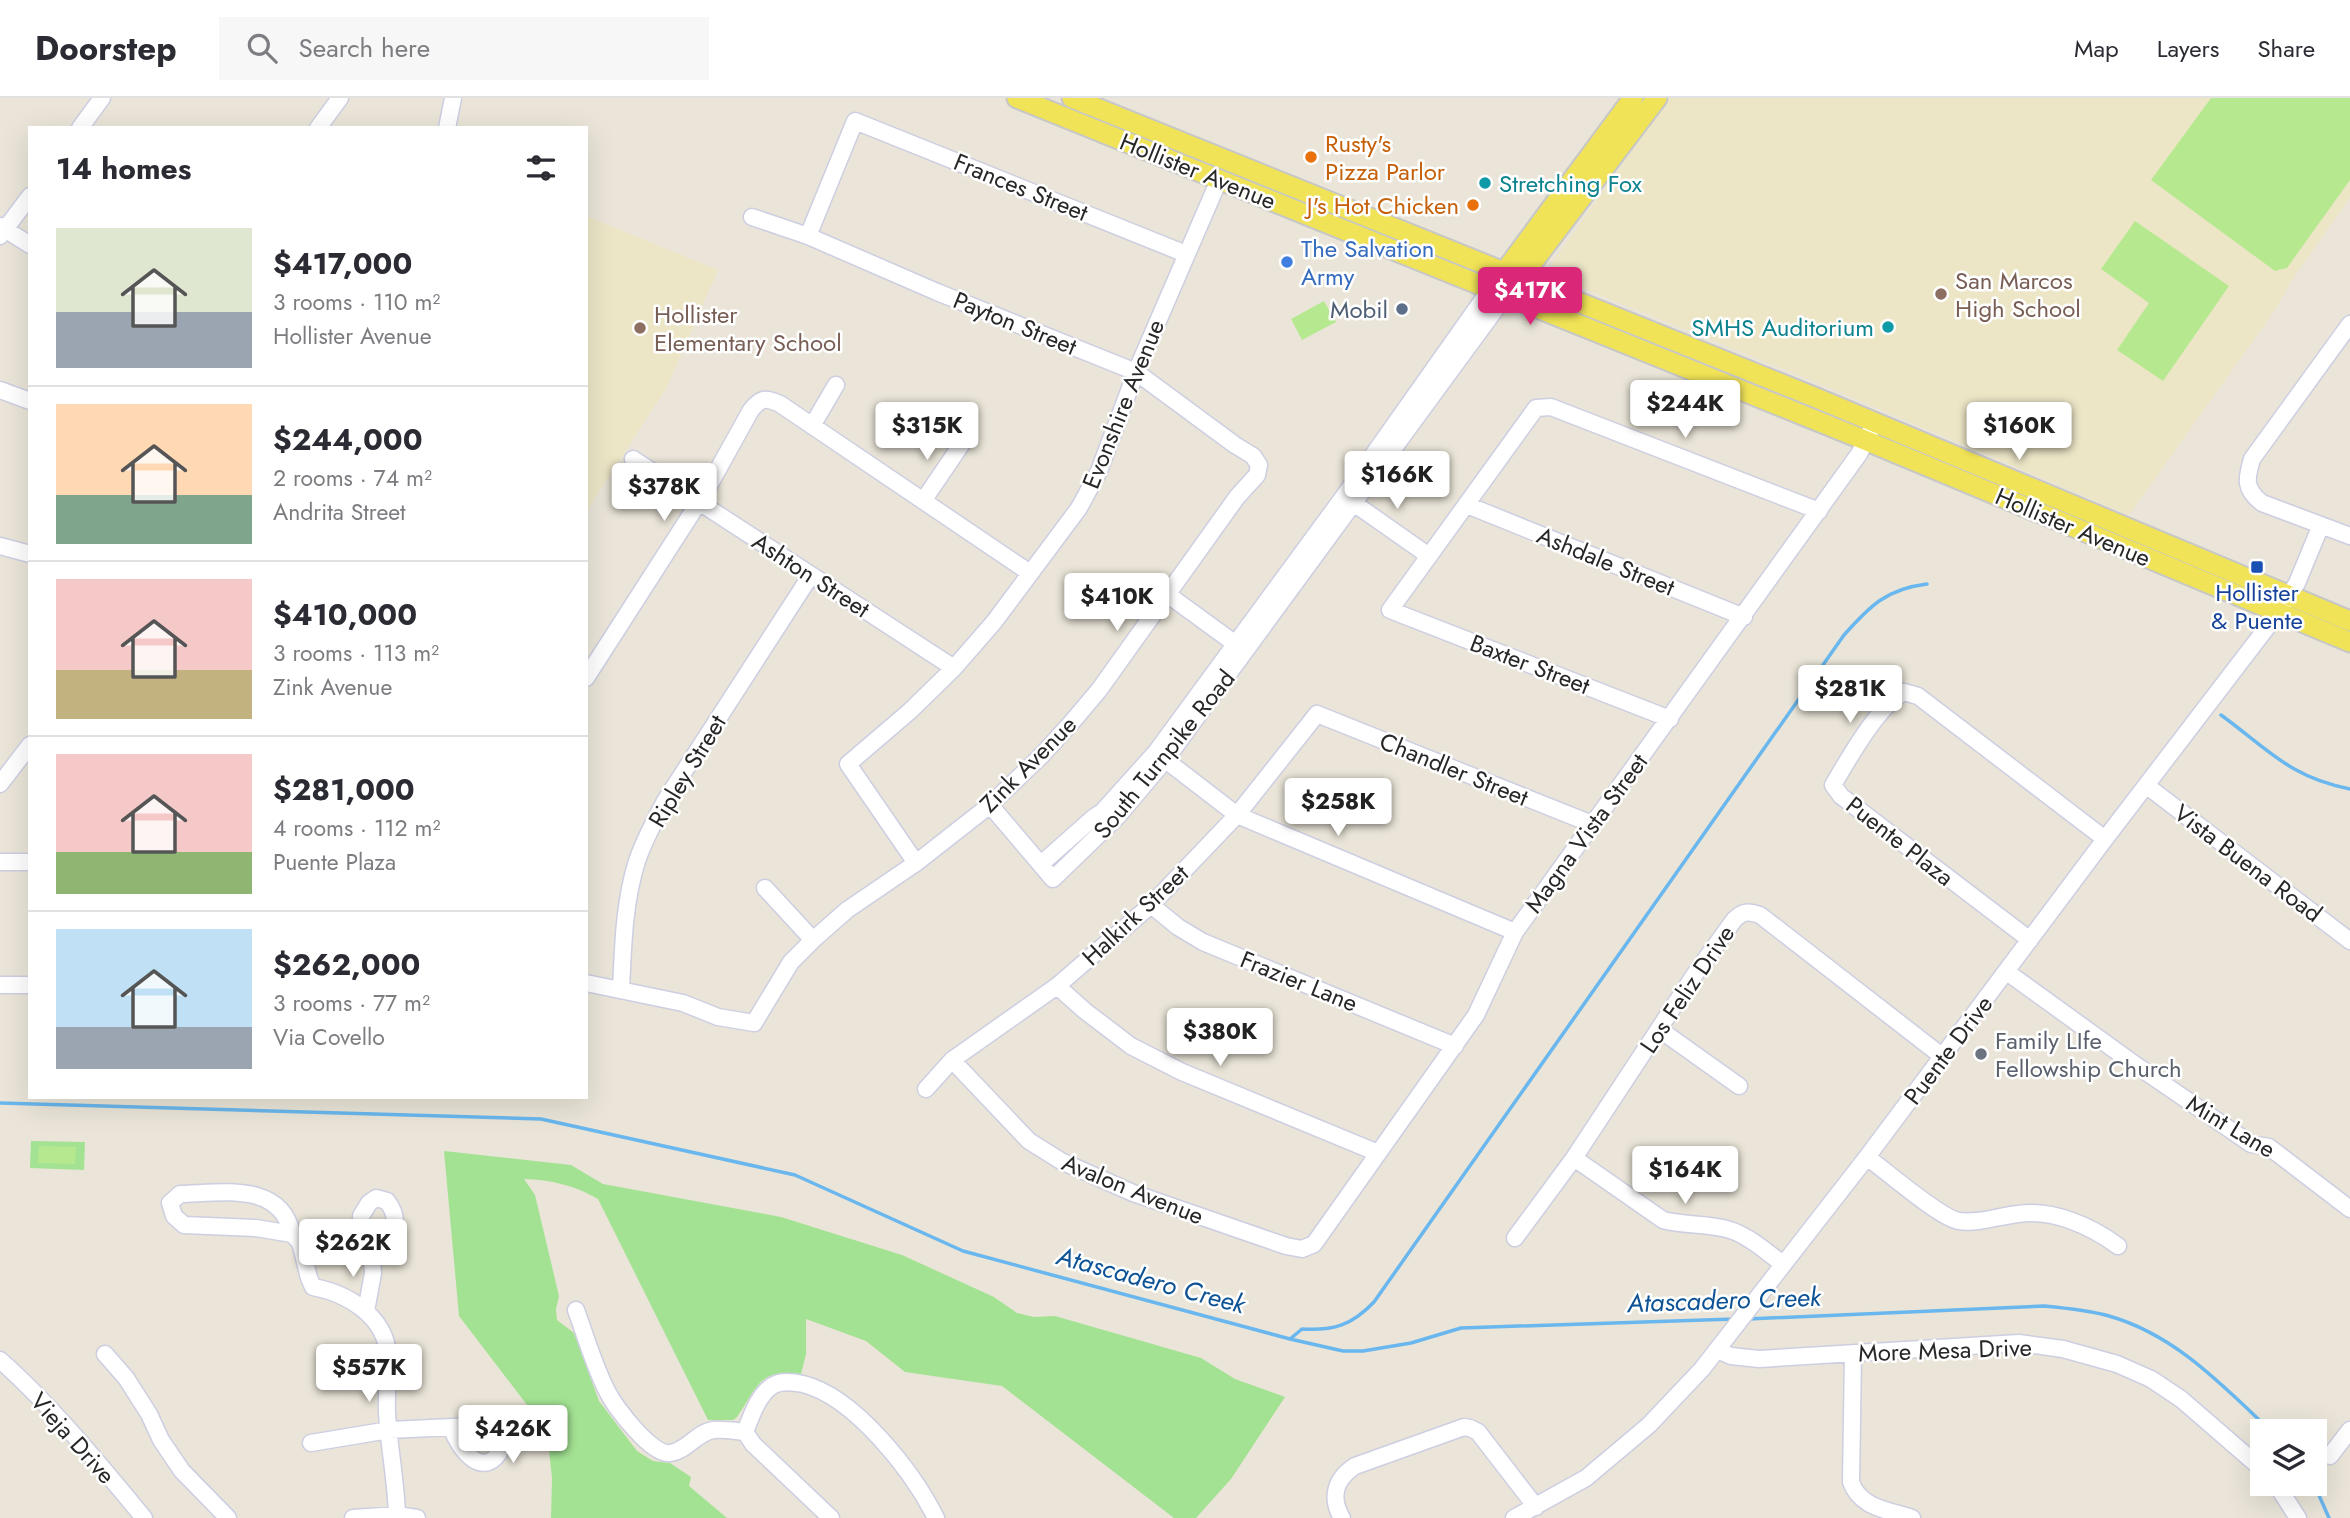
<!DOCTYPE html>
<html lang="en">
<head>
<meta charset="utf-8">
<style>
  body { margin:0; font-family:Jost,sans-serif; background:#f7f7f7; color:#2b2b33; height:100vh; display:flex; flex-direction:column; font-size:26px; white-space:nowrap }
  * { box-sizing:border-box; margin:0 }
  p { font-size:23px; color:#7c7c81 }
  .icon { flex:none; width:38px; height:38px; fill:none; stroke:currentColor; stroke-width:2; stroke-linecap:round; stroke-linejoin:round }
  .map { position:relative; flex:1; overflow:hidden }
  .details { position:absolute; left:28px; top:28px; width:560px; height:973px; display:flex; flex-direction:column; background:#fff; border-radius:0px; box-shadow:0 7px 28px #0002 }
  .details>* { flex:none }
  .buttons { position:absolute; left:2250px; top:1321px; display:grid; gap:14px }
  .buttons a { display:grid; place-items:center; width:77px; height:77px; border-radius:0px; background:#fff; box-shadow:0 7px 28px #0002; font-size:35px }
  .price { position:absolute; translate:-50% -60px; padding:0 16px; border-radius:7px; background:#fff; color:#222; font-size:23px; line-height:46px; filter:drop-shadow(0 2px 4px #0008) }
  .price::after { content:''; position:absolute; left:50%; top:42px; width:21px; height:16px; margin-left:-10px; background:inherit; clip-path:polygon(0 0,100% 0,50% 100%) }
  .price.selected { background:#db2777; color:#fff }
  ul { padding:0; list-style:none }
  li { display:flex; align-items:center; gap:21px; height:175px; padding:0 28px }
  li+li { border-top:2px solid #e1e1e2 }
  li span { display:grid; place-items:center; flex:none; width:196px; height:140px; border-radius:0px; color:#555 }
  li>.icon { margin-inline-start:auto }
  span .icon { width:84px; height:84px; fill:#fffc; stroke-width:1 }
  li b { font-size:30px }
  h2 { display:flex; justify-content:space-between; align-items:center; height:84px; padding:0 28px; font-size:30px }
  header { display:flex; align-items:center; gap:42px; box-sizing:border-box; height:98px; padding:0 35px; background:#fff; border-bottom:2px solid #e1e1e2 }
  header strong { font-size:33px }
  nav { display:flex; gap:38px; margin-inline-start:auto; font-size:24px }
  .search { width:490px; height:63px; background:#f7f7f7; display:flex; align-items:center; gap:18px; box-sizing:border-box; padding:0 24px; border-radius:0px; color:#7c7c81; font-size:26px }
  .map>svg:first-child { display:block }
  .education { fill:#ece6c7 }
  .green { fill:#a3e293 }
  .pitch { fill:#b6e98f }
  .lines { fill:none; stroke-linecap:round; stroke-linejoin:round }
  .stream { stroke:#69b7ee; stroke-width:3.5 }
  .minor-casing { stroke:#cdcee1; stroke-width:19 }
  .major-casing { stroke:#c7c7c7; stroke-width:23 }
  .minor { stroke:#fff; stroke-width:16 }
  .major { stroke:#f0e357; stroke-width:19 }
  .food-dot { fill:#e8710a; stroke:#fff; stroke-width:2.5 }
  .culture-dot { fill:#0f9aa8; stroke:#fff; stroke-width:2.5 }
  .shop-dot { fill:#3f7fe0; stroke:#fff; stroke-width:2.5 }
  .education-dot { fill:#8d6e63; stroke:#fff; stroke-width:2.5 }
  .service-dot { fill:#5c6f8a; stroke:#fff; stroke-width:2.5 }
  .transit-dot { fill:#1a4fb4; stroke:#fff; stroke-width:2.5 }
  .worship-dot { fill:#6b7280; stroke:#fff; stroke-width:2.5 }
  .labels { text-anchor:middle; dominant-baseline:central; stroke-width:5; stroke-linejoin:round; paint-order:stroke }
  .food-label { font-size:24px; fill:#c56008; stroke:#fff; text-anchor:start }
  .street-label { font-size:24px; fill:#272727; stroke:#fff }
  .culture-label { font-size:24px; fill:#0d838f; stroke:#fff; text-anchor:start }
  .shop-label { font-size:24px; fill:#366cbe; stroke:#fff; text-anchor:start }
  .education-label { font-size:24px; fill:#785e54; stroke:#fff; text-anchor:start }
  .service-label { font-size:24px; fill:#4e5e75; stroke:#fff; text-anchor:end }
  .transit-label { font-size:24px; fill:#164399; stroke:#fff }
  .worship-label { font-size:24px; fill:#5b616d; stroke:#fff; text-anchor:start }
  .water-label { font-size:26px; font-style:italic; fill:#0d5295; stroke:#fff }
</style>
</head>
<body>
<header>
<strong>Doorstep</strong>
<div class="search"><svg class="icon" aria-label="search" viewBox="0 0 24 24"><circle cx="10" cy="10" r="6"/><path d="M15 15l6 6"/></svg>Search here</div>
<nav><a>Map</a><a>Layers</a><a>Share</a></nav>
</header>
<div class="map">
<svg width="2350" height="1420" viewBox="0 0 2350 1420">
  <rect width="100%" height="100%" fill="#eae5d8"/>
  <!-- education -->
  <path class="education" d="M 1670,0 L 2350,0 L 2350,100 L 2294,179 L 2275,212 L 2129,417 L 1808,281 L 1555,179 L 1552,165 Z
    M 586,118 L 718,172 L 667,289 L 586,414 Z"/>
  <!-- green -->
  <path class="green" d="M 31,1043 L 85,1044 L 84,1072 L 30,1070 Z
    M 444,1053 L 571,1067 L 603,1086 L 781,1119 L 902,1157 L 994,1199 L 1017,1215 L 1034,1219 L 1055,1218 L 1201,1260 L 1235,1281 L 1285,1299 L 1231,1381 L 1196,1420 L 1174,1420 L 1002,1288 L 905,1274 L 866,1243 L 806,1221 L 806,1256 L 801,1276 C 758,1270 758,1289 737,1319 L 733,1322 L 708,1322 L 598,1101 C 574,1087 551,1082 524,1081 L 535,1097 L 559,1198 L 556,1211 L 557,1222 L 574,1235 L 599,1303 L 637,1353 L 653,1363 L 670,1365 L 691,1379 L 689,1388 L 727,1420 L 551,1420 L 552,1380 L 547,1333 L 459,1218 Z"/>
  <!-- pitch -->
  <path class="pitch" d="M 2211,0 L 2350,0 L 2350,82 L 2287,170 L 2275,173 L 2151,82 Z
    M 2135,123 L 2229,188 L 2163,283 L 2117,252 L 2149,205 L 2101,171 Z
    M 1324,203 L 1336,224 L 1302,242 L 1291,221 Z
    M 39,1048 L 76,1049 L 75,1066 L 38,1065 Z"/>
  <g class="lines">
    <!-- stream -->
    <path class="stream" d="M 2221,617 C 2268,651 2289,679 2350,691
      M 0,1005 L 541,1021 L 795,1077 L 963,1153 L 1290,1241 L 1343,1253 L 1363,1253 L 1411,1245 L 1461,1230 L 1734,1221
      M 1748,1221 L 2044,1208 C 2066,1210 2088,1212 2109,1218 C 2176,1237 2223,1288 2272,1334
      M 1290,1241 L 1302,1231 C 1334,1233 1352,1227 1374,1204 L 1844,537 C 1870,508 1886,491 1927,486
      M 2314,1386 L 2329,1420"/>
    <!-- minor casing -->
    <g class="minor-casing">
      <path id="minor" d="M 80,30 L 102,0
        M 318,30 L 340,0
        M 447,30 L 453,0
        M 0,128 L 30,147
        M 0,138 L 30,98
        M 808,138 L 855,23 L 1186,156
        M 2350,226 L 2252,361 C 2246,381 2244,391 2262,405 L 2350,438
        M 0,292 L 30,303
        M 812,328 L 836,287
        M 633,361 L 954,570
        M 1345,399 L 1429,458
        M 923,403 L 961,347
        M 1467,407 L 1744,519
        M 0,448 L 30,456
        M 1167,496 L 1241,550
        M 586,580 L 706,393 L 751,312 C 761,300 765,299 780,306 L 1030,475
        M 1670,621 L 1390,512 L 1536,310 L 1551,309 L 1819,413
        M 1159,657 L 1237,717 L 1515,834
        M 0,686 L 30,647
        M 2147,688 L 2350,843
        M 990,707 L 1053,781 L 1118,718 L 1166,661 L 1506,197
        M 0,764 L 30,764
        M 916,765 L 848,666 L 910,613 L 954,570 L 994,524 L 1079,410 L 1099,373 L 1136,274 L 1219,82
        M 1041,766 L 1093,720 L 1102,714 L 1156,654 L 1344,398 L 1491,190
        M 765,790 L 813,842
        M 1151,807 L 1178,829 L 1203,844 L 1455,948
        M 2030,842 L 1841,698 L 1833,687 C 1849,660 1878,608 1904,594 L 1918,598 L 2105,741
        M 2007,874 L 2130,963 L 2251,1046 L 2269,1049 L 2350,1111
        M 586,885 L 683,905 L 718,919 L 754,925 L 791,864 L 813,842 L 847,812 L 916,765 L 990,707 L 1041,658 L 1072,624 L 1099,592 L 1237,399 L 1257,377 L 1259,367 L 1253,358 L 1235,347 L 1136,274 L 937,194 L 808,138 L 752,119
        M 0,887 L 30,887
        M 1057,888 L 1085,913 L 1131,948 L 1182,974 L 1378,1055
        M 621,892 C 623,848 624,804 637,763 C 644,742 655,722 665,703 L 811,477
        M 1659,931 L 1739,988
        M 952,962 L 1029,1043 L 1061,1063 L 1133,1095 L 1286,1148 L 1302,1151 L 1314,1146 L 1476,917 L 1515,834 L 1859,356 L 1870,334
        M 926,991 L 952,962 L 1057,888 L 1151,807 L 1237,717 L 1317,616 L 1592,726
        M 1867,1059 C 1886,1073 1940,1120 1959,1123 C 1978,1126 1999,1118 2018,1116 C 2053,1111 2091,1128 2118,1148
        M 1574,1060 L 1663,1122 C 1684,1128 1709,1125 1730,1132 C 1749,1138 1766,1154 1782,1165
        M 292,1136 C 281,1083 221,1095 180,1096 L 170,1105 L 174,1118 L 184,1127 L 256,1130 L 292,1136 L 300,1144 L 309,1180 L 313,1189 C 347,1195 385,1218 388,1256 C 389,1275 386,1295 387,1315 C 389,1349 396,1383 397,1417
        M 1515,1140 L 1574,1060 L 1695,876 L 1734,822 C 1743,813 1748,813 1760,817 L 1943,959
        M 576,1212 C 586,1239 594,1268 607,1293 C 615,1309 652,1358 670,1355 C 687,1353 696,1335 713,1332 C 723,1331 735,1333 745,1334
        M 366,1213 L 373,1175 L 371,1151 L 362,1134 L 361,1118 L 369,1105 L 376,1100 L 387,1103 C 404,1126 391,1138 371,1151
        M 1717,1252 L 1731,1258 L 1759,1261 L 2019,1245 L 2063,1251 L 2117,1266 L 2151,1281 L 2181,1301 L 2263,1372
        M 105,1256 L 126,1280 L 149,1316 L 161,1342 L 182,1373 L 228,1420
        M 1853,1256 L 1851,1384 C 1860,1410 1888,1412 1912,1420
        M 0,1262 C 51,1307 100,1367 144,1420
        M 745,1334 C 751,1319 758,1297 772,1288 C 781,1282 793,1284 803,1286 C 855,1299 913,1374 936,1420
        M 745,1334 L 753,1346 L 831,1420
        M 311,1345 L 389,1332 L 474,1328 L 489,1337 L 497,1346 L 499,1355 C 481,1381 458,1349 452,1331
        M 2330,1358 L 2350,1332
        M 2276,1386 L 2298,1420
        M 353,1420 L 397,1417 L 417,1420
        M 1342,1420 C 1330,1400 1335,1381 1355,1368 L 1464,1329 L 1470,1330 L 1478,1334 L 1536,1409
        M 1514,1420 L 1586,1380 L 1649,1327 L 1702,1271 L 1867,1059 L 2105,741 L 2278,515 L 2297,485 L 2321,427"/>
    </g>
    <!-- major casing -->
    <g class="major-casing">
      <path id="major" d="M 1017,0 L 1867,343 L 2350,544
        M 1072,0 L 1814,299 L 2350,523
        M 1497,184 L 1633,0
        M 1514,189 L 1657,0"/>
    </g>
    <!-- minor -->
    <use href="#minor" class="minor"/>
    <!-- major -->
    <use href="#major" class="major"/>
  </g>
  <!-- markers -->
  <g class="food-dot">
    <circle cx="1311" cy="59" r="7"/>
    <circle cx="1473" cy="107" r="7"/>
  </g>
  <g class="culture-dot">
    <circle cx="1485" cy="85" r="7"/>
    <circle cx="1888" cy="229" r="7"/>
  </g>
  <circle class="shop-dot" cx="1287" cy="164" r="7"/>
  <g class="education-dot">
    <circle cx="1941" cy="196" r="7"/>
    <circle cx="640" cy="230" r="7"/>
  </g>
  <circle class="service-dot" cx="1402" cy="211" r="7"/>
  <rect class="transit-dot" x="2250" y="462" width="14" height="14" rx="3.5"/>
  <circle class="worship-dot" cx="1981" cy="956" r="7"/>
  <g class="labels">
    <!-- food labels -->
    <g class="food-label">
      <text x="1325" y="45">Rusty's<tspan x="1325" dy="28">Pizza Parlor</tspan></text>
      <text x="1459" y="107" text-anchor="end">J's Hot Chicken</text>
    </g>
    <!-- street labels -->
    <g class="street-label">
      <text transform="translate(1198 73) rotate(22)">Hollister Avenue</text>
      <text transform="translate(1021 89) rotate(22)">Frances Street</text>
      <text transform="translate(1015 225) rotate(22)">Payton Street</text>
      <text transform="translate(1123 306) rotate(-68)">Evonshire Avenue</text>
      <text transform="translate(2073 429) rotate(23)">Hollister Avenue</text>
      <text transform="translate(1606 463) rotate(22)">Ashdale Street</text>
      <text transform="translate(811 477) rotate(33)">Ashton Street</text>
      <text transform="translate(1530 566) rotate(21)">Baxter Street</text>
      <text transform="translate(1164 656) rotate(-51)">South Turnpike Road</text>
      <text transform="translate(1028 666) rotate(-45)">Zink Avenue</text>
      <text transform="translate(1454 671) rotate(22)">Chandler Street</text>
      <text transform="translate(687 673) rotate(-59)">Ripley Street</text>
      <text transform="translate(1586 735) rotate(-54)">Magna Vista Street</text>
      <text transform="translate(1900 743) rotate(38)">Puente Plaza</text>
      <text transform="translate(2248 765) rotate(37)">Vista Buena Road</text>
      <text transform="translate(1135 817) rotate(-43)">Halkirk Street</text>
      <text transform="translate(1299 883) rotate(22)">Frazier Lane</text>
      <text transform="translate(1687 891) rotate(-56)">Los Feliz Drive</text>
      <text transform="translate(1948 952) rotate(-53)">Puente Drive</text>
      <text transform="translate(2231 1028) rotate(31)">Mint Lane</text>
      <text transform="translate(1133 1091) rotate(22)">Avalon Avenue</text>
      <text transform="translate(1945 1252) rotate(-2)">More Mesa Drive</text>
      <text transform="translate(73 1340) rotate(48)">Vieja Drive</text>
    </g>
    <!-- culture labels -->
    <g class="culture-label">
      <text x="1499" y="85">Stretching Fox</text>
      <text x="1874" y="229" text-anchor="end">SMHS Auditorium</text>
    </g>
    <!-- shop labels -->
    <g class="shop-label">
      <text x="1301" y="150">The Salvation<tspan x="1301" dy="28">Army</tspan></text>
    </g>
    <!-- education labels -->
    <g class="education-label">
      <text x="1955" y="182">San Marcos<tspan x="1955" dy="28">High School</tspan></text>
      <text x="654" y="216">Hollister<tspan x="654" dy="28">Elementary School</tspan></text>
    </g>
    <!-- service labels -->
    <g class="service-label">
      <text x="1388" y="211">Mobil</text>
    </g>
    <!-- transit labels -->
    <g class="transit-label">
      <text x="2257" y="494">Hollister<tspan x="2257" dy="28">&amp; Puente</tspan></text>
    </g>
    <!-- worship labels -->
    <g class="worship-label">
      <text x="1995" y="942">Family LIfe<tspan x="1995" dy="28">Fellowship Church</tspan></text>
    </g>
    <!-- water labels -->
    <g class="water-label">
      <text transform="translate(1151 1182) rotate(15)">Atascadero Creek</text>
      <text transform="translate(1724 1202) rotate(-2)">Atascadero Creek</text>
    </g>
  </g>
</svg>
<div class="buttons">
<a><svg class="icon" aria-label="layers" viewBox="0 0 24 24"><path d="M12 4l9 5-9 5-9-5zM3 14l9 5 9-5"/></svg></a>
</div>
<b class="price selected" style="left:1530px;top:229px">$417K</b>
<b class="price" style="left:1685px;top:342px">$244K</b>
<b class="price" style="left:927px;top:364px">$315K</b>
<b class="price" style="left:2019px;top:364px">$160K</b>
<b class="price" style="left:1397px;top:413px">$166K</b>
<b class="price" style="left:664px;top:425px">$378K</b>
<b class="price" style="left:1117px;top:535px">$410K</b>
<b class="price" style="left:1850px;top:627px">$281K</b>
<b class="price" style="left:1338px;top:740px">$258K</b>
<b class="price" style="left:1220px;top:970px">$380K</b>
<b class="price" style="left:1685px;top:1108px">$164K</b>
<b class="price" style="left:353px;top:1181px">$262K</b>
<b class="price" style="left:369px;top:1306px">$557K</b>
<b class="price" style="left:513px;top:1367px">$426K</b>
<section class="details">
<h2>14 homes<svg class="icon" aria-label="filters" viewBox="0 0 24 24"><path d="M4 7h16M4 17h16"/><circle cx="9" cy="7" r="2"/><circle cx="15" cy="17" r="2"/></svg></h2>
<ul>
<li><span style="background:linear-gradient(#dfe7d0 60%,#9aa5b1 0)"><svg class="icon" aria-label="home" viewBox="0 0 24 24"><path d="M3 11l9-7 9 7M6 9v11h12V9"/></svg></span><div><b>$417,000</b><p>3 rooms · 110 m²</p><p>Hollister Avenue</p></div></li>
<li><span style="background:linear-gradient(#ffd9b3 65%,#7fa58c 0)"><svg class="icon" aria-label="home" viewBox="0 0 24 24"><path d="M3 11l9-7 9 7M6 9v11h12V9"/></svg></span><div><b>$244,000</b><p>2 rooms · 74 m²</p><p>Andrita Street</p></div></li>
<li><span style="background:linear-gradient(#f6c9c9 65%,#c2b280 0)"><svg class="icon" aria-label="home" viewBox="0 0 24 24"><path d="M3 11l9-7 9 7M6 9v11h12V9"/></svg></span><div><b>$410,000</b><p>3 rooms · 113 m²</p><p>Zink Avenue</p></div></li>
<li><span style="background:linear-gradient(#f6c9c9 70%,#8fb573 0)"><svg class="icon" aria-label="home" viewBox="0 0 24 24"><path d="M3 11l9-7 9 7M6 9v11h12V9"/></svg></span><div><b>$281,000</b><p>4 rooms · 112 m²</p><p>Puente Plaza</p></div></li>
<li><span style="background:linear-gradient(#bfe0f5 70%,#9aa5b1 0)"><svg class="icon" aria-label="home" viewBox="0 0 24 24"><path d="M3 11l9-7 9 7M6 9v11h12V9"/></svg></span><div><b>$262,000</b><p>3 rooms · 77 m²</p><p>Via Covello</p></div></li>
</ul>
</section>
</div>
</body>
</html>
